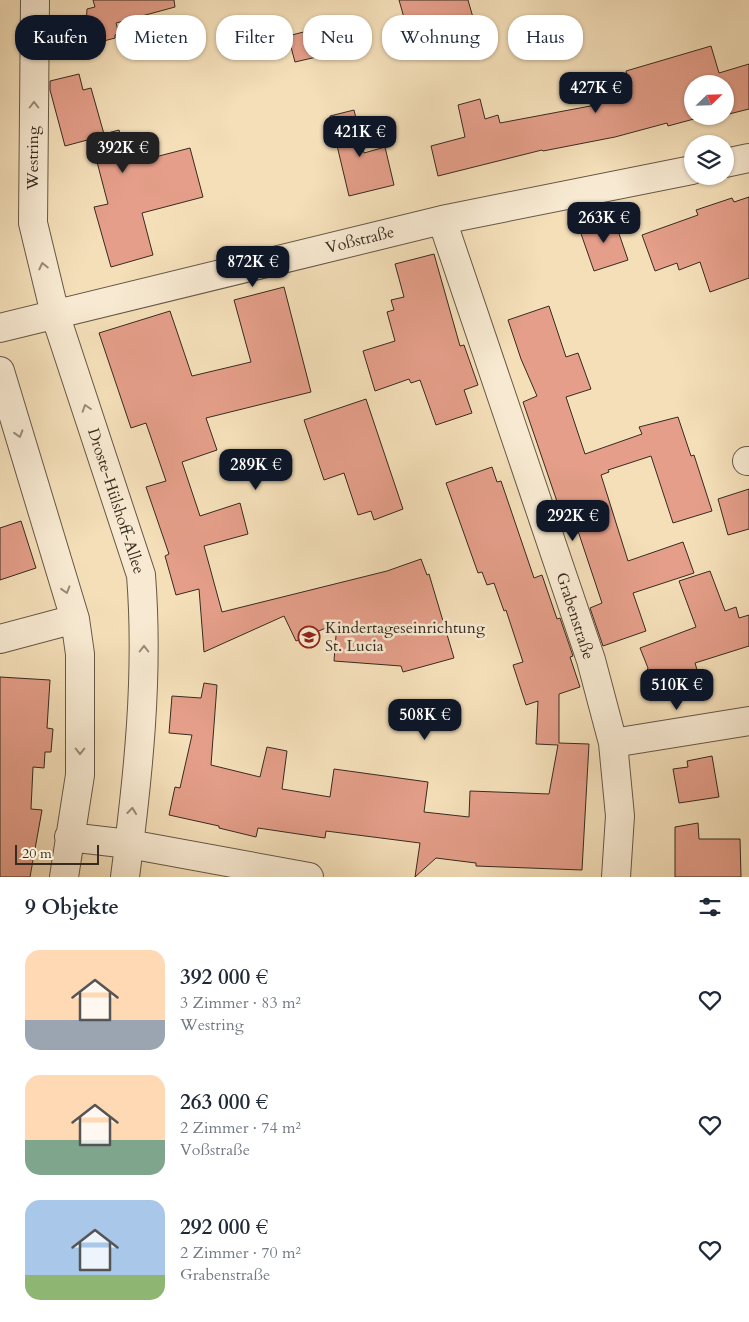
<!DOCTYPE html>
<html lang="de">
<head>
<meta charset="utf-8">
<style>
  body { margin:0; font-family:Cardo,serif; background:#f6f6f7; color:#1f2937; height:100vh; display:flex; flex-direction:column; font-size:19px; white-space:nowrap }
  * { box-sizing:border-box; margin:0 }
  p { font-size:16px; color:#747a83 }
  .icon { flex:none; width:28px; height:28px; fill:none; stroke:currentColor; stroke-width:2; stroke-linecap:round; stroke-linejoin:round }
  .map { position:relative; height:877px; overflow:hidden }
  .drawer { display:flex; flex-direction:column; background:#fff; flex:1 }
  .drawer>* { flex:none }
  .banner { position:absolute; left:15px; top:15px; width:720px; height:45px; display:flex; gap:10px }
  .needle { width:32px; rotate:67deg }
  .tools { position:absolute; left:684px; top:75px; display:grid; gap:10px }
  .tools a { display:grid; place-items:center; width:50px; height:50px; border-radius:50%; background:#fff; box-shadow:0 1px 4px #0004; font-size:25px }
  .scale { position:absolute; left:15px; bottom:12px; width:84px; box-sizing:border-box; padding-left:5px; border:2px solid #372b1f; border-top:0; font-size:14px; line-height:18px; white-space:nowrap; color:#372b1f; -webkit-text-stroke:4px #f8ead2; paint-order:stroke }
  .price { position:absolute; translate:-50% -42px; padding:0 11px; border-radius:10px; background:#111827; color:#fff; font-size:16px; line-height:32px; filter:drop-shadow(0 1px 2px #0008) }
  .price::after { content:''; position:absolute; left:50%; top:30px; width:15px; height:11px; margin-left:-8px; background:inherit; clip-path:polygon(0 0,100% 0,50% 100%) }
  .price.current { background:#222; color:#fff }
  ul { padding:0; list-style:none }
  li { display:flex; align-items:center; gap:15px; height:125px; padding:0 25px }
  li span { display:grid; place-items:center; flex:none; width:140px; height:100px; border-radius:15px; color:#555 }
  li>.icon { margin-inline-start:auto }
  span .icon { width:60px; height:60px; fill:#fffc; stroke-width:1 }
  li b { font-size:21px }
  h2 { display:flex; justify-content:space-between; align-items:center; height:60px; padding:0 25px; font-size:21px }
  .pill { padding:0 18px; border-radius:20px; background:#fff; box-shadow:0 1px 4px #0004; font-size:18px; line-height:45px }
  .pill.current { background:#111827; color:#fff }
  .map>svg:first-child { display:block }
  .building { fill:#e49e89; stroke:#372b1f }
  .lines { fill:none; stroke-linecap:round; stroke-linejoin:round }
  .minor-casing { stroke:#665846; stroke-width:30 }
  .minor { stroke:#f8ead2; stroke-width:28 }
  .oneway { stroke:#988a78 }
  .labels { text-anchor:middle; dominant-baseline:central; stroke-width:5; stroke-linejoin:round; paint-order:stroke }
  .street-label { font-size:16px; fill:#372b1f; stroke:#f8ead2 }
  .poi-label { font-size:16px; fill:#372b1f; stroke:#f8ead2; text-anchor:start }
</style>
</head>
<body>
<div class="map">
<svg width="749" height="877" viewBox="0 0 749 877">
  <rect width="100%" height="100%" fill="#f4dfb9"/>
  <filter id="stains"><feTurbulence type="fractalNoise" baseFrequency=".004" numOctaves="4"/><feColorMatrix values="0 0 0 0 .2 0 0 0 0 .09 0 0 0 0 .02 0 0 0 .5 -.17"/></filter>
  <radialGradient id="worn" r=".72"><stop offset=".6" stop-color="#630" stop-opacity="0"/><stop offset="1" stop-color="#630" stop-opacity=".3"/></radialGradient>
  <!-- building -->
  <path class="building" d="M 93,0 L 174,0 L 175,7 L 116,23 L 119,34 L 115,35 L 115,38 L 85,46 L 87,9 L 95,7 Z
    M 399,0 L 468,0 L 474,21 L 410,39 Z
    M 315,29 L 321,56 L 295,62 L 288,36 Z
    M 711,46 L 719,73 L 749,64 L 749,109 L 725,115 L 725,84 L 692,84 L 692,116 L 705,116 L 668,126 L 667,123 L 615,137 L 543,151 L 542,150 L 438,176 L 431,146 L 465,137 L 458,105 L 480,99 L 485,119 L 498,115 L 500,123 L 601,104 L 599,96 L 630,88 L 626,71 Z
    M 79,74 L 83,90 L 91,88 L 104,134 L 119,130 L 128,164 L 190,148 L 203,197 L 142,213 L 153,255 L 111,267 L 94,207 L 108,204 L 91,139 L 65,146 L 50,90 L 50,81 Z
    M 354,110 L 364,153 L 385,147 L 394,185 L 349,196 L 330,116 Z
    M 749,197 L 749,278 L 710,292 L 700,262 L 679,270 L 677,263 L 655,271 L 642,235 L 698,215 L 696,210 L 732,198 L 734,202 Z
    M 613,216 L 628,260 L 594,271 L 579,228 Z
    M 434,254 L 460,346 L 464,345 L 478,385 L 464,390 L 472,413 L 436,425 L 420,380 L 411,383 L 409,379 L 375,391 L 363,351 L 395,341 L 387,312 L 394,310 L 391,300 L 404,297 L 395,264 Z
    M 284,287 L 311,392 L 206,418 L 217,450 L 182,462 L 200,516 L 240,503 L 248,534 L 204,546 L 222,612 L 387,571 L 421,559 L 427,575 L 429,574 L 454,658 L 403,672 L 401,666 L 334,661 L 337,623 L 296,641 L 284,616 L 204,652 L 199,589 L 176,595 L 165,556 L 169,554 L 146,487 L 166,481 L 146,423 L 131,428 L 99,333 L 170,311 L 192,376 L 251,362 L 234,300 Z
    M 549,306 L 566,357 L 578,353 L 591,389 L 566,397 L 585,454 L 642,434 L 639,427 L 678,417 L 691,456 L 694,455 L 712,511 L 673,523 L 651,456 L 608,470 L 609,472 L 601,475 L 628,561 L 683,542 L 694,573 L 633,593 L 646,631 L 603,646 L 590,608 L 602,603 L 572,513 L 562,516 L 523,402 L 537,396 L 521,359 L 508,320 Z
    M 366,399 L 403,509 L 374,520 L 371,511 L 358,515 L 344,473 L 324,480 L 304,420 Z
    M 492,467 L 497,482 L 501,481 L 534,578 L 542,575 L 557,619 L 560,618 L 573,656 L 570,657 L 580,687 L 559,694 L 559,743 L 589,744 L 582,870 L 476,866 L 476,863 L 436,858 L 415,877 L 420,843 L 326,831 L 325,838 L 258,828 L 256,837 L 219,828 L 219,826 L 169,815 L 175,787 L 180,788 L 192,735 L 169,733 L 172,696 L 201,698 L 204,683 L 217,685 L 211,765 L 260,777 L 267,747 L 287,751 L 282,789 L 330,797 L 334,769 L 428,782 L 424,812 L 469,817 L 470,791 L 549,794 L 558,745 L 536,744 L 538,701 L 526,705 L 513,665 L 523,662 L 506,610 L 504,611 L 494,583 L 487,585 L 482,572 L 478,573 L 446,483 Z
    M 749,489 L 749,529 L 728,535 L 718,499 Z
    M 21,521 L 36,568 L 0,580 L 0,528 Z
    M 710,571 L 725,611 L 736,607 L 739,618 L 749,615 L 749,646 L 695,663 L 701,683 L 658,697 L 654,686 L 649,684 L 646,674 L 648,668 L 640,648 L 696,627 L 679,581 Z
    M 0,677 L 50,680 L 47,728 L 53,729 L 51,752 L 45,752 L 44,768 L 33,767 L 31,809 L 42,810 L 30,877 L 0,877 Z
    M 712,756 L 719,797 L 679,803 L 673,769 L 688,767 L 687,761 Z
    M 698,823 L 699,839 L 740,839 L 741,877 L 675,877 L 675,827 Z"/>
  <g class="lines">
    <!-- minor casing -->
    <g class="minor-casing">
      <path id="minor" d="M 35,0 L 33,223 L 55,314 L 141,575 C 149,676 138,777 125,877
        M 725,163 L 749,158
        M 442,220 L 591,660 L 613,743 L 620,816 L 616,877
        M 0,328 L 442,220 L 692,170
        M 0,371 L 75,619 L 80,654 L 80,775 L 64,877
        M 747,461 L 749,461
        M 0,639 L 75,619
        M 613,743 L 749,721
        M 69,837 L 129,844 L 309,877"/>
    </g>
    <!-- minor -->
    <use href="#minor" class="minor"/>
  </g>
  <!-- one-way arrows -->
  <defs><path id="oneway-chevron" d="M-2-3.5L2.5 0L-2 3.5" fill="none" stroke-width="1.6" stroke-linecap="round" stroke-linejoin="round" transform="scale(1.25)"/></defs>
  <g class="oneway">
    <use href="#oneway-chevron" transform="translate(34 105) rotate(-90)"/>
    <use href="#oneway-chevron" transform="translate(43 266) rotate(-103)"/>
    <use href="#oneway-chevron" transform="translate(86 408) rotate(-108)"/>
    <use href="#oneway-chevron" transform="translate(19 434) rotate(73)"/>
    <use href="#oneway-chevron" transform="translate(66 590) rotate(73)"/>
    <use href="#oneway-chevron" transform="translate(144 649) rotate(-90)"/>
    <use href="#oneway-chevron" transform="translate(80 751) rotate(90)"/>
    <use href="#oneway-chevron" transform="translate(132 811) rotate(-84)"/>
  </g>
  <!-- icons -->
  <defs>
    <g id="school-ring" transform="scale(1.125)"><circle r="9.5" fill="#f8ead2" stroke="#8f2418" stroke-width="1.5"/><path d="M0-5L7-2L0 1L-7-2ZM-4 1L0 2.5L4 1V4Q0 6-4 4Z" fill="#8f2418"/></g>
  </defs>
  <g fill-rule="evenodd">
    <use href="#school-ring" x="309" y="637"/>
  </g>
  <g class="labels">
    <!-- street labels -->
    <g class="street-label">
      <text transform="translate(33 158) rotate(-90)">Westring</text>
      <text transform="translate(360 240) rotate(-14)">Voßstraße</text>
      <text transform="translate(116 501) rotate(72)">Droste-Hülshoff-Allee</text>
      <text transform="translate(575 616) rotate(72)">Grabenstraße</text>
    </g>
    <!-- poi labels -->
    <g class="poi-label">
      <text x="325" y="628">Kindertageseinrichtung<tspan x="325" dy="18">St. Lucia</tspan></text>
    </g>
  </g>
  <rect width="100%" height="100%" filter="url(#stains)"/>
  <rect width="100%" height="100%" fill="url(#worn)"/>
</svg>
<div class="tools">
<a><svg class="needle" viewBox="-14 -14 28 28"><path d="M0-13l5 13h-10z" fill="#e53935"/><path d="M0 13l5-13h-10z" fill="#747a83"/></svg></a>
<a><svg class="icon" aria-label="layers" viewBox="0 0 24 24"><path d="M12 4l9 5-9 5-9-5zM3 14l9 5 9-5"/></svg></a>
</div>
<div class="scale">20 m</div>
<b class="price" style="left:596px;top:114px">427K €</b>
<b class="price" style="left:360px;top:158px">421K €</b>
<b class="price current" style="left:123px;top:174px">392K €</b>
<b class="price" style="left:604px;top:244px">263K €</b>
<b class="price" style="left:253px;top:288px">872K €</b>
<b class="price" style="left:256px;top:491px">289K €</b>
<b class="price" style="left:573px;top:542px">292K €</b>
<b class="price" style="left:677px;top:711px">510K €</b>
<b class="price" style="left:425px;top:741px">508K €</b>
<div class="banner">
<a class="pill current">Kaufen</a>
<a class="pill">Mieten</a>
<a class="pill">Filter</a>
<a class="pill">Neu</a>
<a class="pill">Wohnung</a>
<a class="pill">Haus</a>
</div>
</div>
<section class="drawer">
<h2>9 Objekte<svg class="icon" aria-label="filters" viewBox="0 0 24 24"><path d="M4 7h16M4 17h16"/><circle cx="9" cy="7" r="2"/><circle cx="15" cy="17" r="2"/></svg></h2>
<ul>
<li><span style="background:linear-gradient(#ffd9b3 70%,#9aa5b1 0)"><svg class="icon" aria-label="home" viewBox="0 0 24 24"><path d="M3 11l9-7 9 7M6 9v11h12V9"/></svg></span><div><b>392 000 €</b><p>3 Zimmer · 83 m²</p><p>Westring</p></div><svg class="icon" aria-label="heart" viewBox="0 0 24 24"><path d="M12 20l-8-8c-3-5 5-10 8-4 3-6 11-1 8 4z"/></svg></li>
<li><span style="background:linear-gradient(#ffd9b3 65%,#7fa58c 0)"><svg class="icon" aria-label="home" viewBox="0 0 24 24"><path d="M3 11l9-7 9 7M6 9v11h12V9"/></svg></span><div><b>263 000 €</b><p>2 Zimmer · 74 m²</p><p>Voßstraße</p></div><svg class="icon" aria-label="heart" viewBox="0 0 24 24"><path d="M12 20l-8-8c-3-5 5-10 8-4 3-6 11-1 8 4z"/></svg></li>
<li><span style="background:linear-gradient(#a9c7e8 75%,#8fb573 0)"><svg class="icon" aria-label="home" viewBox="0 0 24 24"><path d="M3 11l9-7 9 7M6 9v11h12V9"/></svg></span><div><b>292 000 €</b><p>2 Zimmer · 70 m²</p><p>Grabenstraße</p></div><svg class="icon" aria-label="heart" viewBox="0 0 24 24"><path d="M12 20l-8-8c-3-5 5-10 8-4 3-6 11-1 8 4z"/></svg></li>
</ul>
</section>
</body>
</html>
